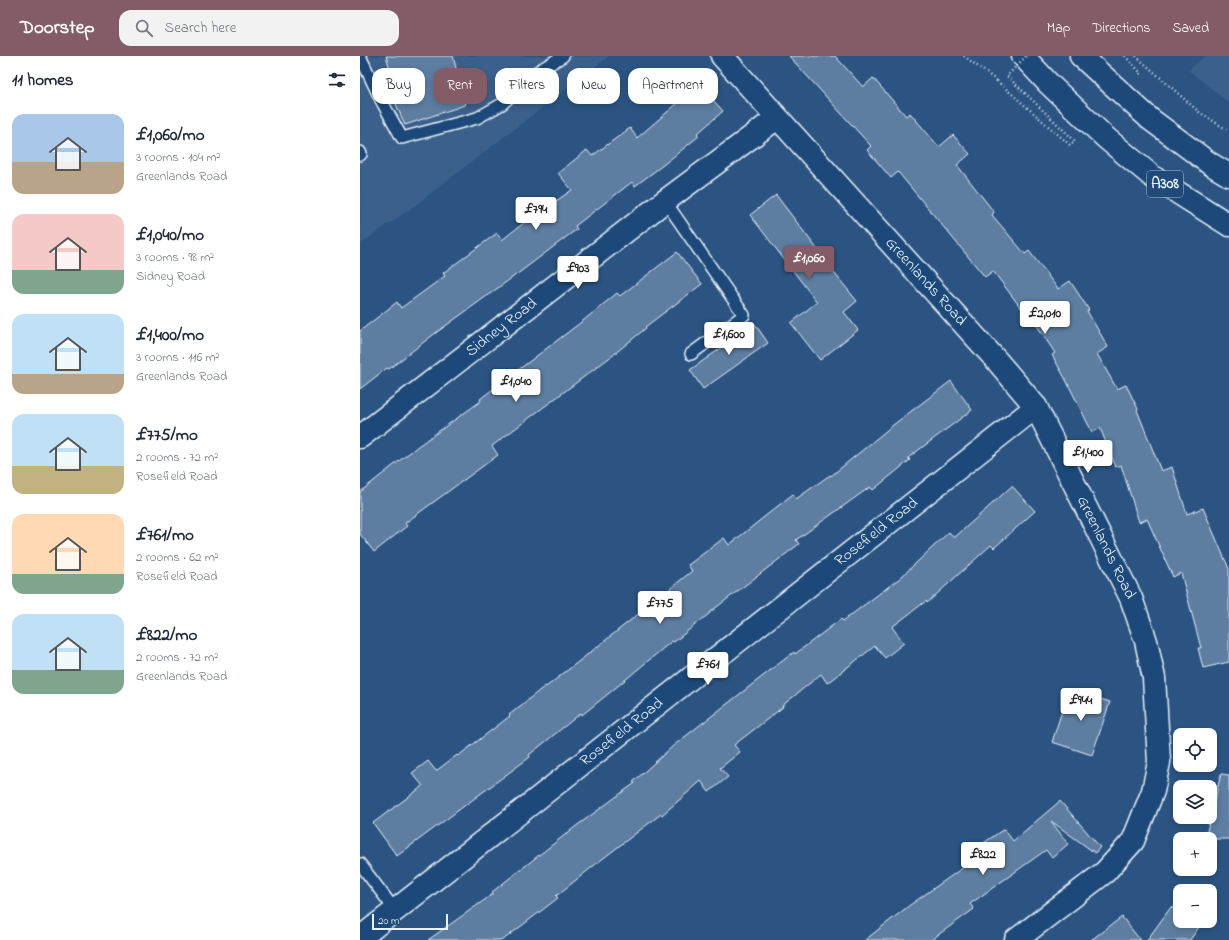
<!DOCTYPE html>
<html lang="en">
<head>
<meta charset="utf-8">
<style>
  body { margin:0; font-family:"Indie Flower",sans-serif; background:#f2f2f3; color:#1f2937; height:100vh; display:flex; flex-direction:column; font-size:15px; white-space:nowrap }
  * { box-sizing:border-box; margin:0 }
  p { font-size:13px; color:#747a83 }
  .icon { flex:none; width:22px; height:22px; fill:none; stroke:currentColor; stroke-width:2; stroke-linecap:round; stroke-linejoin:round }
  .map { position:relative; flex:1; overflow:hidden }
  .side { display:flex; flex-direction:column; background:#fff; width:360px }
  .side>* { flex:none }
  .hud { position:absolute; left:12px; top:12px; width:380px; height:36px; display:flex; gap:8px }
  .buttons { position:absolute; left:813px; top:672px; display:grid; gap:8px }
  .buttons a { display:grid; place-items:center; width:44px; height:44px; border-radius:8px; background:#fff; box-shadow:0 2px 6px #0003; font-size:20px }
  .scale { position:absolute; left:12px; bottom:10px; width:76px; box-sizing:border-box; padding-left:4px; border:2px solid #e8f1f8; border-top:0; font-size:11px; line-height:14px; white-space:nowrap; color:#e8f1f8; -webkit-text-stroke:3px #1f4a7a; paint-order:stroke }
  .price { position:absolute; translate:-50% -34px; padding:0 9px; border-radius:4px; background:#fff; color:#222; font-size:13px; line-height:26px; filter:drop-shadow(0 1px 2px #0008) }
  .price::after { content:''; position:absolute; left:50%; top:24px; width:12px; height:9px; margin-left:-6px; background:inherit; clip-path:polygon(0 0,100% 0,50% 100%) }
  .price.current { background:#845c67; color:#fff }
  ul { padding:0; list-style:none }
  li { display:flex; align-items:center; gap:12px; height:100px; padding:0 12px }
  li span { display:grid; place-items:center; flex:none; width:112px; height:80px; border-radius:12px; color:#555 }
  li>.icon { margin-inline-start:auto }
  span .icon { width:48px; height:48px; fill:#fffc; stroke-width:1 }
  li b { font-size:17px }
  h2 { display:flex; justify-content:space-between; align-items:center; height:48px; padding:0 12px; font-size:17px }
  .chip { padding:0 14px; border-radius:12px; background:#fff; box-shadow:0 2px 6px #0003; font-size:14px; line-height:36px }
  .chip.current { background:#845c67; color:#fff }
  header { display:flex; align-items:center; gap:24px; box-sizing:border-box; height:56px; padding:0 20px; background:#845c67; color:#fff }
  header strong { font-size:19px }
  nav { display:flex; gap:22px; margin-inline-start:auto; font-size:14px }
  .search { width:280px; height:36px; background:#f2f2f3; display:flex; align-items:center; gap:10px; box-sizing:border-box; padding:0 14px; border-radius:12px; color:#747a83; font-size:15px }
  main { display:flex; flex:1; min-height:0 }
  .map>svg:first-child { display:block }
  .built { fill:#3a608b }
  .building { fill:#5d7da1; stroke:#e8f1f8 }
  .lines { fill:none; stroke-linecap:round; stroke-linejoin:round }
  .lane-casing { stroke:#e8f1f8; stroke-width:14 }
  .street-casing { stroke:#e8f1f8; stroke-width:25 }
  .highway-casing { stroke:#e8f1f8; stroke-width:25 }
  .path { stroke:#e8f1f8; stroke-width:2.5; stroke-dasharray:1 3; stroke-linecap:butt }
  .lane { stroke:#1f4a7a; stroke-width:11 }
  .street { stroke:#1f4a7a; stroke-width:22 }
  .highway { stroke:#1f4a7a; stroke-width:22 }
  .path-bridge { stroke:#e8f1f8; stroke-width:2.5; stroke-dasharray:1 3; stroke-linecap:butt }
  .labels { text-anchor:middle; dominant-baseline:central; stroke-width:3; stroke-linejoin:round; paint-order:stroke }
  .shield { fill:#1f4a7a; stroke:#acbfd2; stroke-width:1 }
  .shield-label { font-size:15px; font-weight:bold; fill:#e8f1f8 }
  .street-label { font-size:16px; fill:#e8f1f8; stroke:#1f4a7a }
</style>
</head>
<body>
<header>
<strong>Doorstep</strong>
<div class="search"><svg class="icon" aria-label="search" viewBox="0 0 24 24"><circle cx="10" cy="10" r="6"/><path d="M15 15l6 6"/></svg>Search here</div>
<nav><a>Map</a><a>Directions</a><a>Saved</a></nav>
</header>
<main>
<section class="side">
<h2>11 homes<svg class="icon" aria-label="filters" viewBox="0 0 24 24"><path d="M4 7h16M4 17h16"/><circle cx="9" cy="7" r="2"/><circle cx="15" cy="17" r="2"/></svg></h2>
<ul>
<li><span style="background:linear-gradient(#a9c7e8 60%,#b9a48a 0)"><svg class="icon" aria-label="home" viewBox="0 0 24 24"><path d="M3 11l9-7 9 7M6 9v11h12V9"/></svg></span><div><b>£1,060/mo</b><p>3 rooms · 104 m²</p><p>Greenlands Road</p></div></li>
<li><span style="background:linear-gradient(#f6c9c9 70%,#7fa58c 0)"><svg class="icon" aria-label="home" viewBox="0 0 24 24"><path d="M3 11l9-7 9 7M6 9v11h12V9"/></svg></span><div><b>£1,040/mo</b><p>3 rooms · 98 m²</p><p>Sidney Road</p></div></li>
<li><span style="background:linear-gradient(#bfe0f5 75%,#b9a48a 0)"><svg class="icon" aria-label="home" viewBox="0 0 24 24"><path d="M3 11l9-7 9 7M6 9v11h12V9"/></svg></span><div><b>£1,400/mo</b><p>3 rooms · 116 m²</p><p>Greenlands Road</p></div></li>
<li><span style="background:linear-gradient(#bfe0f5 65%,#c2b280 0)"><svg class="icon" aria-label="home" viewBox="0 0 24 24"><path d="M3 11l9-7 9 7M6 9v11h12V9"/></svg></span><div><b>£775/mo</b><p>2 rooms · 72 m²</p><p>Rosefield Road</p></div></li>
<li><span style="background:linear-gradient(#ffd9b3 75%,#7fa58c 0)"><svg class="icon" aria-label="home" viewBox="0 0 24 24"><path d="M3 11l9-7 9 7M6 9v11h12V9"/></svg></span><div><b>£761/mo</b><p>2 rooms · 62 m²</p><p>Rosefield Road</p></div></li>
<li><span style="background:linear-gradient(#bfe0f5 70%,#7fa58c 0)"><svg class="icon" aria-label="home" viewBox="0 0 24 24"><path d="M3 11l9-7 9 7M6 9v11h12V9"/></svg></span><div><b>£822/mo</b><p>2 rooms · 72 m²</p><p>Greenlands Road</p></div></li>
</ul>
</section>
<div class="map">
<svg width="869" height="884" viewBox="0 0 869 884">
  <rect width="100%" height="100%" fill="#2b5482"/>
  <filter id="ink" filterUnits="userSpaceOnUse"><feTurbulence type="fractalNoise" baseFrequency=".025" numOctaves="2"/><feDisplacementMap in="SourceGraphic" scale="8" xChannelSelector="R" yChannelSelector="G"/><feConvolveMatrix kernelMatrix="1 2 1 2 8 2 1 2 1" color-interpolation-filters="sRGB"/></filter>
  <g filter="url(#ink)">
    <!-- built -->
    <path class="built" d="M 0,0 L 249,0 L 49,154 L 0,188 Z
      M 845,0 L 869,0 L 869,47 L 828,14 Z"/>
    <!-- building -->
    <path class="building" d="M 26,0 L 93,0 L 105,49 L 45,69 L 33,41 L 38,39 Z
      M 429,0 L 475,0 L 503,31 L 513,22 L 546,60 L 550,57 L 579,91 L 593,79 L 610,98 L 597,109 L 634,156 L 632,159 L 665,198 L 669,195 L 698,233 L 710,225 L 729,254 L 727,255 L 748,291 L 737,298 L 757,333 L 766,329 L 778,353 L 777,354 L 801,415 L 812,411 L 827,458 L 843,452 L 869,513 L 869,606 L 843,612 L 838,592 L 841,592 L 821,517 L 813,521 L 787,463 L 779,466 L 761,409 L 756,411 L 740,372 L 732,376 L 706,324 L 692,299 L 695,297 L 664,250 L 661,252 L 633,215 L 625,221 L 538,116 L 531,122 L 507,94 L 511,90 Z
      M 339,19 L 354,36 L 351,42 L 363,55 L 337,78 L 339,80 L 303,109 L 275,130 L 272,126 L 215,170 L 217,173 L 160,216 L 73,279 L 29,313 L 27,312 L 0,333 L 0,275 L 37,246 L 41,252 L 85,220 L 83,217 L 137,177 L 142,184 L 175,158 L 176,159 L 212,134 L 198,117 L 227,94 L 232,100 L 270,72 L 277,82 L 319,46 L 316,42 L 320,39 L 319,37 Z
      M 416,139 L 467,206 L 466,207 L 497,245 L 484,256 L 498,274 L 460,304 L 431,267 L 457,246 L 390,159 Z
      M 317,196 L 342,228 L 285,271 L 286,272 L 253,299 L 132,390 L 138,399 L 45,467 L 47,470 L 14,496 L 0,478 L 0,436 L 58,390 L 121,345 L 120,343 L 224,264 L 257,237 L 260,240 Z
      M 395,268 L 408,287 L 343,333 L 330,314 Z
      M 591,325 L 612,354 L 548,402 L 550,404 L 513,434 L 510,431 L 436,484 L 439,488 L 349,557 L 350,557 L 314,586 L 312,585 L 259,629 L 222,659 L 221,657 L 169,699 L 170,701 L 37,800 L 13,767 L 63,730 L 52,717 L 68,705 L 76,715 L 97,699 L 98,700 L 150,660 L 149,659 L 185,630 L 186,631 L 232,595 L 332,515 L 328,509 L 364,482 L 369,489 L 433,438 L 436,443 L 470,419 L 471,420 L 533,369 Z
      M 652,430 L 675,455 L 634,492 L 631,489 L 567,547 L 566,545 L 532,571 L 544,587 L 525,602 L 515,590 L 467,627 L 461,618 L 422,650 L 423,651 L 374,689 L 380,696 L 360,712 L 368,721 L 349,736 L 341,725 L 302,759 L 301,758 L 241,804 L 196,840 L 198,842 L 143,884 L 68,884 L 133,838 L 132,836 L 215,771 L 275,727 L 273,726 L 313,690 L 434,596 L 435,598 L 481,563 L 483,565 L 540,522 L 589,476 L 594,482 Z
      M 709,633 L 750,646 L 732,699 L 692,686 Z
      M 861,718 L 869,719 L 869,783 L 845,783 Z
      M 700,745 L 740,791 L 735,797 L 691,765 L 708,788 L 692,802 L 686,794 L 610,848 L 614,853 L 571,884 L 505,884 L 550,849 L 611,806 L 606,799 L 644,773 L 653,785 Z
      M 811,851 L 820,857 L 820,865 L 831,865 L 839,871 L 830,884 L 787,884 Z
      M 762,861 L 780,884 L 731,884 Z"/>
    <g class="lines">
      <!-- lane casing -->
      <g class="lane-casing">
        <path id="lane" d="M 0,0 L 21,44 L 42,82 L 117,62 L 142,48 L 175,17 L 203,0
          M 0,96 L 1,98 L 0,99
          M 305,145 L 384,259 L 331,298
          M 0,808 L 35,854"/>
      </g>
      <!-- street casing -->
      <g class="street-casing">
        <g id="street">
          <path id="s1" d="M 362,0 L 638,306 L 676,351 L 771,542 L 786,585 L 794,622 L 799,706 L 793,735 L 773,785 L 745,816 L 656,884"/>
          <path id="s2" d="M 0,381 L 305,145 L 417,62"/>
          <path id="s3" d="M 0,882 L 676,351"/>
        </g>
      </g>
      <!-- highway casing -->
      <g class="highway-casing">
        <path id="highway" d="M 663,0 L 689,28 L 746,82 L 793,121 L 869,169
          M 721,0 L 790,63 L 849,107 L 869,119"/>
      </g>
      <!-- path -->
      <path class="path" d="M 604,0 L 637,25
        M 765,0 L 781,17 L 779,20
        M 776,0 L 839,56 L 869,75"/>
      <!-- lane -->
      <use href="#lane" class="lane"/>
      <!-- street -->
      <use href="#street" class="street"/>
      <!-- highway -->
      <use href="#highway" class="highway"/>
      <!-- path-bridge -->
      <path class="path-bridge" d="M 637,25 L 710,89 L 715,85 L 647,20 L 666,0"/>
    </g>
  </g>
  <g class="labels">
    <!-- shield labels -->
    <rect class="shield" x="787" y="115" width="36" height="26" rx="3"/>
    <g class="shield-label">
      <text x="805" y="128">A308</text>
    </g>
    <!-- street labels -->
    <g class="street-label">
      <text stroke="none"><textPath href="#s1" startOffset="304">Greenlands Road</textPath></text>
      <text stroke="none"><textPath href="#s2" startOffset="179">Sidney Road</textPath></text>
      <text stroke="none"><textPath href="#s3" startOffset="657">Rosefield Road</textPath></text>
      <text stroke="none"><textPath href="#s1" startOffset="628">Greenlands Road</textPath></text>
      <text stroke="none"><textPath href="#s3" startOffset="333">Rosefield Road</textPath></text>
    </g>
  </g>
</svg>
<div class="buttons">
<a><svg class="icon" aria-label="locate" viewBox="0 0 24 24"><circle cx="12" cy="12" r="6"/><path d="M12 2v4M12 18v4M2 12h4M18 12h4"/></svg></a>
<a><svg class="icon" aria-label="layers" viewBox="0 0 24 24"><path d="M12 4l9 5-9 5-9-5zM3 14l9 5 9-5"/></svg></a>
<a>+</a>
<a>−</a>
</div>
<div class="scale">20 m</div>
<b class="price" style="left:176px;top:175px">£794</b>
<b class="price current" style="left:449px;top:224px">£1,060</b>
<b class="price" style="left:218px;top:234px">£903</b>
<b class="price" style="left:685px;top:279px">£2,010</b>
<b class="price" style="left:369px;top:300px">£1,600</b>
<b class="price" style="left:156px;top:347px">£1,040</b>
<b class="price" style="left:728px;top:418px">£1,400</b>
<b class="price" style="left:300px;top:569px">£775</b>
<b class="price" style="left:348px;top:630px">£761</b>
<b class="price" style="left:721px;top:666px">£944</b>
<b class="price" style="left:623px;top:820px">£822</b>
<div class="hud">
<a class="chip">Buy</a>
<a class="chip current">Rent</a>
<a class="chip">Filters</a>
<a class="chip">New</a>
<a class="chip">Apartment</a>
</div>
</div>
</main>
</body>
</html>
